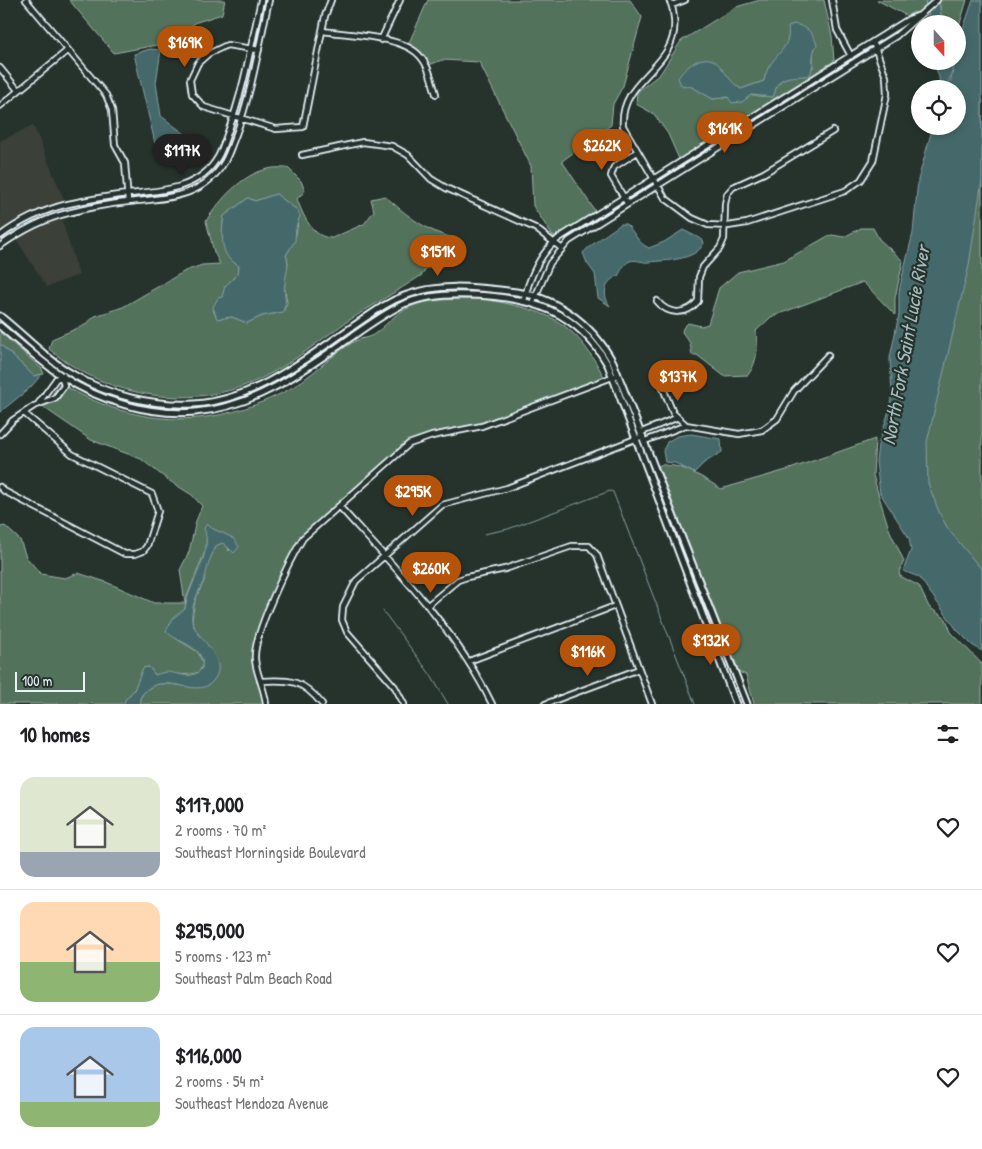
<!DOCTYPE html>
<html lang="en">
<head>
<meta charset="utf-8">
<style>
  body { margin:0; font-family:"Patrick Hand",sans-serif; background:#f2f2f2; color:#202124; height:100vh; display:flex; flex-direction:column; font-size:19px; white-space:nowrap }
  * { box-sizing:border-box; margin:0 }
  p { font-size:16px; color:#757577 }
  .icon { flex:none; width:28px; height:28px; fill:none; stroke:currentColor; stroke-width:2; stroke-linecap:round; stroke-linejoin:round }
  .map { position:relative; height:704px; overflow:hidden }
  .drawer { display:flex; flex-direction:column; background:#fff; flex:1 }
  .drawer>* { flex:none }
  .needle { width:32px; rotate:159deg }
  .fabs { position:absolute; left:911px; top:15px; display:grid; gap:10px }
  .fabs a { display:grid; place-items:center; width:55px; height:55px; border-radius:50%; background:#fff; box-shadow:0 2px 8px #0003; font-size:25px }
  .scale { position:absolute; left:15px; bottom:12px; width:70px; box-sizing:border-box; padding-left:5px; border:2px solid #e8f1f8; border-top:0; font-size:14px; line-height:18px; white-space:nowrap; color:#e8f1f8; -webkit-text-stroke:4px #26332d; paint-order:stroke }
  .price { position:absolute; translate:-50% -42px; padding:0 11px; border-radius:18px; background:#b45309; color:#fff; font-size:16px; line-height:32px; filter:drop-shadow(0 1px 2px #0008) }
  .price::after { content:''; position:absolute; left:50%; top:30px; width:15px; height:11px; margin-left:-8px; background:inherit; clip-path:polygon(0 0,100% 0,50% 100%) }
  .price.on { background:#222; color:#fff }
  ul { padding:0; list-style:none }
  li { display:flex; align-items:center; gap:15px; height:125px; padding:0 20px }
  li+li { border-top:1px solid #e0e0e0 }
  li span { display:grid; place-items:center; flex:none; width:140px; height:100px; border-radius:15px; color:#555 }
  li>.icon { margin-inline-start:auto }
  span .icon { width:60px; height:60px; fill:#fffc; stroke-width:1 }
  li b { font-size:21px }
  h2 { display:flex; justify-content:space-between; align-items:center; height:60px; padding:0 20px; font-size:21px }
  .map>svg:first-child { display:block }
  .built { fill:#3a3f39 }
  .green { fill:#52725b; stroke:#9db2aa; fill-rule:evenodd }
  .water { fill:#45696a; stroke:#869fa3 }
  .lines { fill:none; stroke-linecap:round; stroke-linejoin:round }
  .stream { stroke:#869fa3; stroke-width:1 }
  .minor-casing { stroke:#e8f1f8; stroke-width:8 }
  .tertiary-casing { stroke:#e8f1f8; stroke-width:9 }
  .minor { stroke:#26332d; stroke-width:4.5 }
  .tertiary { stroke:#26332d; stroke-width:5 }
  .labels { text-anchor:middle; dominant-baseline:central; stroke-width:4.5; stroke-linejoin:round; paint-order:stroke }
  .water-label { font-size:20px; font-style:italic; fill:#a7bbbf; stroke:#26332d }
</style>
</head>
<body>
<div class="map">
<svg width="982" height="704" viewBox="0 0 982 704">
  <rect width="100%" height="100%" fill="#26332d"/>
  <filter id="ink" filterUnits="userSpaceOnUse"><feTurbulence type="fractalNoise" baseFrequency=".02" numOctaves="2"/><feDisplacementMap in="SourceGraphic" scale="10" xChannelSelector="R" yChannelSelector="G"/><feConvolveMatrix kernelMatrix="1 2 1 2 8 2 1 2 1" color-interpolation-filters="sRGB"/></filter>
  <g filter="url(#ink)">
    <!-- built -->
    <path class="built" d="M 33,125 L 65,202 L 48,207 L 20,219 L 0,233 L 0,141 Z
      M 61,217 L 79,275 L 47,287 L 15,238 Z"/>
    <!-- green -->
    <path class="green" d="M 69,0 L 225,0 L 222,14 L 197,22 L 162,44 L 114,53 Z
      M 428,0 L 630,0 L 642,17 L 623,86 L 613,104 L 611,125 L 562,161 L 595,211 L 554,238 L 533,206 L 531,166 L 479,62 L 442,60 L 429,65 L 420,52 L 408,45 Z
      M 760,0 L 824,0 L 832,36 L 834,61 L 679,159 L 668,134 L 654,114 L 636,104 L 637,92 L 660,74 L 681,41 L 736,7 ZM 790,37 L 813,51 L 813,68 L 783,79 L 777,85 L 773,97 L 750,95 L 713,99 L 692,87 L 716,63 L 730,81 L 741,89 L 764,81 C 766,63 785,53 790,37 Z
      M 877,0 L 925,0 L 931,24 L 922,24 L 914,12 L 907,16 Z
      M 939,0 L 967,0 L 958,30 L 958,24 L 942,24 Z
      M 982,100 L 982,603 L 906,474 Z
      M 288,168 L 301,181 L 305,191 L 297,199 C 303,215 312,238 332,238 L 364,224 L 374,211 L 371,199 L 385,196 C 405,214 429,234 456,238 L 447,249 L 445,264 L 438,268 L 426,268 L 422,275 C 396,292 371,306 345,323 C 319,341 295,361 266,376 C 196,413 108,399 49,349 L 52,339 L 85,325 L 95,316 L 123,307 L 185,271 L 202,265 L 220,264 L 214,252 L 206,221 C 220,200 242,174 268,169 C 274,167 282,168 288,168 ZM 276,194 L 297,210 C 300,227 295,241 286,255 L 288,262 L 284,284 L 287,303 L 283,312 L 262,316 L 247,323 L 232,317 L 217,318 L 213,310 C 215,305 219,302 222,297 C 227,287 228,281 238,274 L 239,266 C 222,246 220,242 224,216 L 248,198 L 255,201 Z
      M 861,228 L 873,228 L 879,239 L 903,261 L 895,298 L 895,315 L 863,282 L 771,317 L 756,331 C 758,348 758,361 748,375 L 724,376 L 697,355 L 692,355 L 690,343 L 682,332 L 683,328 L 688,323 L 701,326 L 708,324 L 719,288 L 738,272 L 784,261 L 828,236 L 832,235 L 844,237 Z
      M 484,299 C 547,311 573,318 604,377 L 481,423 L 431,433 L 408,442 L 301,536 C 287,558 250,635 252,660 C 254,675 262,689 264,704 L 141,704 L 140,698 C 159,667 189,699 213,681 L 192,620 L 195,600 L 204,581 L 207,564 L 217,545 L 221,542 L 227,545 L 229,551 L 233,538 L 213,529 L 207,524 L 206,549 L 186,599 L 185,609 L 175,638 L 198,652 L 203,664 L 199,672 C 183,678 170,671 155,675 L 149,667 L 143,668 L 134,690 L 125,700 L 124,704 L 0,704 L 0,527 L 5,526 L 20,540 L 26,557 L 41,574 L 65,578 L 78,573 L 106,582 L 154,603 L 185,603 L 180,570 L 189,552 L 196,521 L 202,506 L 192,495 L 168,480 L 141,459 L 91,440 L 43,407 L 60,383 C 133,427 207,431 284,392 C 310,379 330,355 355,341 C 361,338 368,338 373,335 C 385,327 393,315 406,309 C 428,297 460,300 484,299 Z
      M 0,332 L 42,369 L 44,374 L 34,376 L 0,344 Z
      M 875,439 L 873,475 L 878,493 L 889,529 L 904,561 L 899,572 L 900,576 L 919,586 L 929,607 L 946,619 L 951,632 L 982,664 L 982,704 L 754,704 L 746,675 L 739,672 L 658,466 L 663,464 C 668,467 669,465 674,466 C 688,468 709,481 721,489 L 790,469 Z"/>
    <!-- water -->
    <path class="water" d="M 925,0 L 939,0 L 942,24 L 931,24 Z
      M 973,0 L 982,0 L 982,180 L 969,265 L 927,442 L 928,483 L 939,512 L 948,529 L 982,570 L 982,651 L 972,645 L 957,630 L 919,577 L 903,571 L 911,550 L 909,538 L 880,493 L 876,462 L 878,445 L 888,414 L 892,394 L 890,358 L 899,314 L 899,292 L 903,273 L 913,233 L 918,180 L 933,126 L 958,126 L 958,89 L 949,89 L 955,61 L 958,61 L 963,29 Z
      M 794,24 C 807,27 813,32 817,45 C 810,54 815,64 810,75 C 801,78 782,73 777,86 C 775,90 775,93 773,97 L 751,95 L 742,102 L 732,103 L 728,97 L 713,99 L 692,87 L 681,85 L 678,78 C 685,67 704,51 717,63 C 726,72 730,82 741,89 L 764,81 C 768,55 792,52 788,27 Z
      M 150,49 L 161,50 L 156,83 L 161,116 L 193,140 L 196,148 L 167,150 L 155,143 L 134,54 Z
      M 933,61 L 953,61 L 952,72 L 946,89 L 940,89 L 939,77 Z
      M 276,194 L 297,210 L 300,216 L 296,227 L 295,241 L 286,255 C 290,266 286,272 285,283 C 283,296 288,298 283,312 L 262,316 L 247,323 L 232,317 L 217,319 L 213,307 L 218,298 L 222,297 L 225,286 L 238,274 L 239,266 C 237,264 235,263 233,262 C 219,253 222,228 224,216 L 248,198 L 255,201 Z
      M 621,224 L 626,224 C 635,232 637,243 649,248 L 664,242 L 683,230 L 703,240 L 704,243 C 695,261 667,260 649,262 C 643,263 637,259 630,261 C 623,264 622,270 618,276 C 604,281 602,295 610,306 L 598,298 L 595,274 L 587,263 L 583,253 C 585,249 615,228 621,224 Z
      M 0,344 L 34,376 L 42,374 L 30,388 L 0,412 Z
      M 691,434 L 721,439 L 722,452 L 704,463 L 694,473 L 675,463 L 665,462 L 663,451 L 667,442 L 677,436 Z
      M 207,524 C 216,534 233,532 239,547 L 234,553 L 223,543 L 217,545 C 209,559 209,563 205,577 C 200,591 190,604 192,621 C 194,637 232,659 213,681 C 196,702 159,665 140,698 L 141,704 L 124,704 L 125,700 L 134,690 L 143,668 L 149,667 L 155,675 C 159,674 163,672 167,672 C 179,673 193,681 202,668 C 207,646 176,643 166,631 L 173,618 L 185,609 C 188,583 214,554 204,528 Z"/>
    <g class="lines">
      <!-- stream -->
      <path class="stream" d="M 484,534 L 508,529 L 610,491 L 613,492 L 695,704
        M 383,611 L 430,674 L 448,704"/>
      <!-- minor casing -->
      <g class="minor-casing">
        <path id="minor" d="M 26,0 L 106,95 L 112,110 L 115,145 L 125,163 L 128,202
          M 669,0 C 673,6 673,11 674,18 C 680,68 619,77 623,126 L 665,198 L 692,218 L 708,225 L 728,226 L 747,223 L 845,191 L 861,180 L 873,161 L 887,94 L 886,77 L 873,42
          M 832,0 L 837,30 L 851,56
          M 672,5 L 685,0
          M 323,31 C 349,35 401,36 419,55 C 429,65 432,81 436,94
          M 381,40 L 400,0
          M 259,50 L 227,45 L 208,54 L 198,63 L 190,80 L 192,94 L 204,107 L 276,129 L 303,127 L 325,16 L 331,0
          M 0,68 L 18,90
          M 0,106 L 68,50
          M 302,155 L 363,142 L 392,146 L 408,155 L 431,179 L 446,188 L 535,228 L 561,248
          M 627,203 L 611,176 L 614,167 L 637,152
          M 0,236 C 20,221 44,210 68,204 C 87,200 108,196 128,194 C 161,191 199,190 218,157 C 222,150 225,140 228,132 C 244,89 251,45 261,0
          M 0,246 C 21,231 43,219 68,213 C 87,208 108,204 128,202 C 165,198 203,199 225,161 C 229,154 232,144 235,137 C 252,92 259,46 269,0
          M 524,300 C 530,276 540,253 559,238 L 909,19 L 920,15
          M 657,301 C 669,316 687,315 698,301 L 699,277 L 703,267 L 720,248 L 724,239 L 725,204 L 727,194 L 733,187 L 764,173 L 833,131
          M 533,302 L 550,263 L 569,241 L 896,36 L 937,0
          M 663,388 L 673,413 L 686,425
          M 38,404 L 56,379 L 63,375
          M 642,432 L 676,418
          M 0,434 L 13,420 L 34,406 L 55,398 L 64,386 L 62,377
          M 645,441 L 686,425 L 739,434 L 762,430 L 777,419 L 794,391 L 828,355
          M 0,487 L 4,491 L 125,554 L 135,554 L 143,551 L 147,546 L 158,511 L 152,494 L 72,454 L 24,413
          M 339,506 C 395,568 455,628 492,704
          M 428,605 L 458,580 L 467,577 L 505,569 L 572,546 L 589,546 L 597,555 L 652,704
          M 469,661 L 615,606
          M 261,681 C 290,679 303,680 322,704
          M 266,704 C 265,689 256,674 255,659 C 253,634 289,561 303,538 L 409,444 L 432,436 L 482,426 L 615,376
          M 404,704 L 395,687 L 347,632 L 342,620 L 343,607 L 356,581 L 442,505 L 507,488 L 643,436
          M 545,704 L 639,669"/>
      </g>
      <!-- tertiary casing -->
      <g class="tertiary-casing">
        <path id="tertiary" d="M 0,316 C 24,335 47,360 74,375 C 109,396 153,406 194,404 C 255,400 304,360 352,327 C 369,316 384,303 404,296 C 438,283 473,287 508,291 C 554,295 591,322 613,362 L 747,704
          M 0,326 C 20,343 40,361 62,376 C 98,401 151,416 195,412 C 255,407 302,372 350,338 C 367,326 385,313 404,304 C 426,295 448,294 471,295 C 530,297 577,310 608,365 L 736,704"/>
      </g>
      <!-- minor -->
      <use href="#minor" class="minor"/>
      <!-- tertiary -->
      <use href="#tertiary" class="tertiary"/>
    </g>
  </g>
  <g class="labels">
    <!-- water labels -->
    <g class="water-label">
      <text transform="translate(905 345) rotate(-80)">North Fork Saint Lucie River</text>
    </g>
  </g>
</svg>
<div class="fabs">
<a><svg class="needle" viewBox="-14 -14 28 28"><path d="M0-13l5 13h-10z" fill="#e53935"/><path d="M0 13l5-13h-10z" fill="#757577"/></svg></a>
<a><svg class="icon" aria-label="locate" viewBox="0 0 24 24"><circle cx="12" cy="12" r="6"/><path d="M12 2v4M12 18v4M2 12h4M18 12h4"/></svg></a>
</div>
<div class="scale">100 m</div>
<b class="price" style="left:185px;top:68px">$169K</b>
<b class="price" style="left:725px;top:154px">$161K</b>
<b class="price" style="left:602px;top:171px">$262K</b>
<b class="price on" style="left:182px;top:176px">$117K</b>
<b class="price" style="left:438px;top:277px">$151K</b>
<b class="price" style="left:678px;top:402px">$137K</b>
<b class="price" style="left:413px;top:517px">$295K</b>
<b class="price" style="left:431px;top:594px">$260K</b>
<b class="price" style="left:711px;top:666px">$132K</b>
<b class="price" style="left:588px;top:677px">$116K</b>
</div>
<section class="drawer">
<h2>10 homes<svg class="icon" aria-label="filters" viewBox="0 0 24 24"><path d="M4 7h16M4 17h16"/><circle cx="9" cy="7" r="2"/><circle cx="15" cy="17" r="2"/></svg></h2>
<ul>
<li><span style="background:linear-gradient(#dfe7d0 75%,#9aa5b1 0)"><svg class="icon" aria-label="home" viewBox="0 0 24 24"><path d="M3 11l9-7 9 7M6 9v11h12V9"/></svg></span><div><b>$117,000</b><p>2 rooms · 70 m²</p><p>Southeast Morningside Boulevard</p></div><svg class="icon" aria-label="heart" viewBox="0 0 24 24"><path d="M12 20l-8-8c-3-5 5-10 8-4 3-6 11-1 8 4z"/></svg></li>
<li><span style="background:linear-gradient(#ffd9b3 60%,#8fb573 0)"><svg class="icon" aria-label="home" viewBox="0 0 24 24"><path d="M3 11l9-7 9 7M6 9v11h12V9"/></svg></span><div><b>$295,000</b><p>5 rooms · 123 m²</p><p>Southeast Palm Beach Road</p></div><svg class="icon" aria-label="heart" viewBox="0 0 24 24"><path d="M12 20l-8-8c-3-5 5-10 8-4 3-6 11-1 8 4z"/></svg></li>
<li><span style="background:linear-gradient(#a9c7e8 75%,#8fb573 0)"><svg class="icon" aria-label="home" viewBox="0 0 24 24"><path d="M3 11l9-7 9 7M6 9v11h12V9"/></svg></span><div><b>$116,000</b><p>2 rooms · 54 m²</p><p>Southeast Mendoza Avenue</p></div><svg class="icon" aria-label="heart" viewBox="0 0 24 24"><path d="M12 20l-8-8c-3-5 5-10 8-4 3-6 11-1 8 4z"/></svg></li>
</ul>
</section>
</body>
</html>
